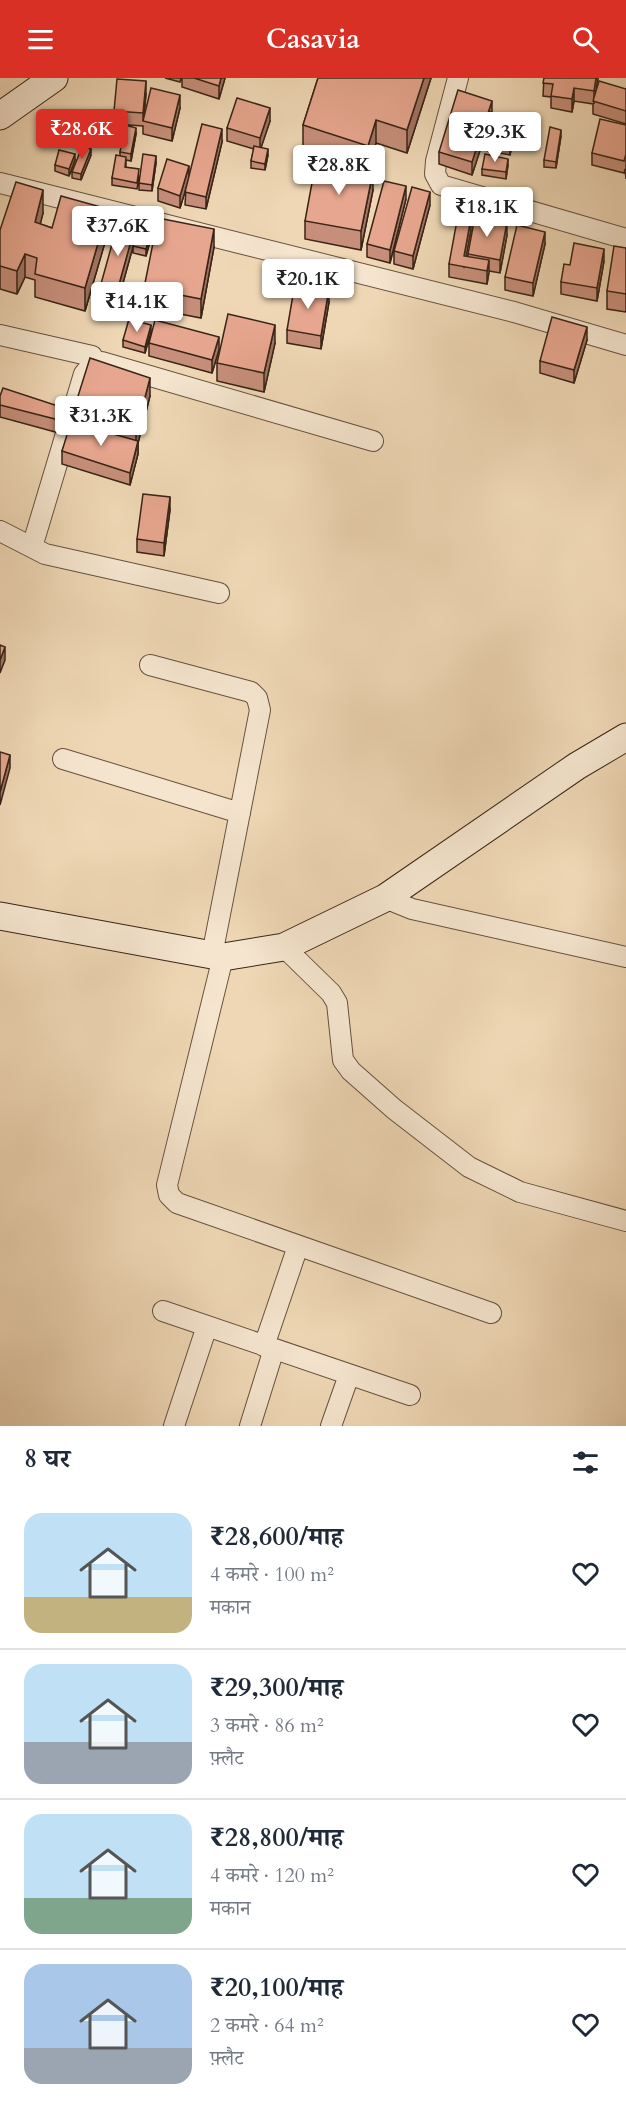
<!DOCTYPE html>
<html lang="hi">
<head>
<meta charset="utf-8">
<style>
  body { margin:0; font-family:Cardo,"Noto Serif Devanagari",serif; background:#f6f6f7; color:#1f2937; height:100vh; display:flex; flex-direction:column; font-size:22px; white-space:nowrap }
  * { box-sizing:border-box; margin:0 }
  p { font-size:20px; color:#747a83 }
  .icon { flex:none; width:33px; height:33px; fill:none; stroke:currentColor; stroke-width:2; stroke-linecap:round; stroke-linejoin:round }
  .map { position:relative; height:1348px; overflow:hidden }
  .sheet { display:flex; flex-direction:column; background:#fff; flex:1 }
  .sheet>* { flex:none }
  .price { position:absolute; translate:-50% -51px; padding:0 14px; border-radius:6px; background:#fff; color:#222; font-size:20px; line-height:39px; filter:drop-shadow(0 2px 3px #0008) }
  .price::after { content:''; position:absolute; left:50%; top:36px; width:18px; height:14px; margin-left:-9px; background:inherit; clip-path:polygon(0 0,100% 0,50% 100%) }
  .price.current { background:#d93025; color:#fff }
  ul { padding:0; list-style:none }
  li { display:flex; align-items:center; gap:18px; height:150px; padding:0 24px }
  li+li { border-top:2px solid #e0e1e3 }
  li span { display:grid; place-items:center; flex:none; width:168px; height:120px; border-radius:18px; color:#555 }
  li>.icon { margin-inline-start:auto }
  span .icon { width:72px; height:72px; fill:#fffc; stroke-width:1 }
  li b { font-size:26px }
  h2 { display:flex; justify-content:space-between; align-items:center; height:72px; padding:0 24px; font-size:26px }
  header { display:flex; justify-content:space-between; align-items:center; height:78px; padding:0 24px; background:#d93025; color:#fff; font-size:27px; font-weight:700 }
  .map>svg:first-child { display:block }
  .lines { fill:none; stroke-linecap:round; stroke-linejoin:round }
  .street-casing { stroke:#66513e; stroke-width:22 }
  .secondary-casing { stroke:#392416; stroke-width:29 }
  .street { stroke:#f5e5cf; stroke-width:20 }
  .secondary { stroke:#f5e5cf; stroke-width:27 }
  .wall { fill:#c78f7b; stroke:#392416; stroke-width:1.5 }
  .shaded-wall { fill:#a27464; stroke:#392416; stroke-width:1.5 }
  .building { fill:#e7a68f; stroke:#392416; stroke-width:1.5 }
</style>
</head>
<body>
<header><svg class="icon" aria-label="menu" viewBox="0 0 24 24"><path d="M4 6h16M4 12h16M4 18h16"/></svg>Casavia<svg class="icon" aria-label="search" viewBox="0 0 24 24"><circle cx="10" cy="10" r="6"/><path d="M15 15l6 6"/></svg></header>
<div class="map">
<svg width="626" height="1348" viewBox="0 0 626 1348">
  <rect width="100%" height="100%" fill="#efd7b5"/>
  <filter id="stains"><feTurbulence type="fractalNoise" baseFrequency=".00333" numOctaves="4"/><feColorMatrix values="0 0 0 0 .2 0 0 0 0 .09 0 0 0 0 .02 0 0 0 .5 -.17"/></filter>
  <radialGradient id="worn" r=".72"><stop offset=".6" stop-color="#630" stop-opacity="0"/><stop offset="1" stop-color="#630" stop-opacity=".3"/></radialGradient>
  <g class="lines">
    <!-- street casing -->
    <g class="street-casing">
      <path id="street" d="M 458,0 L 436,83 L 435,96 L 441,107 L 626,161
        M 0,105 L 514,234 L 626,267
        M 0,257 L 92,278
        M 0,453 L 45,476 L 219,515
        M 32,469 L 84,296 L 90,289 L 102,284 L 373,363
        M 150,587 L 251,614 L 257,620 L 260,632 L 212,877
        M 63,681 L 240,735
        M 385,820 L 412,831 L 626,879
        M 284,869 L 331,915 L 337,925 L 343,982 L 351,993 L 394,1031 L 469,1089 L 520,1114 L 626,1143
        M 223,879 L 167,1107 L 169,1117 L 177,1125 L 491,1235
        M 163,1233 L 410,1317
        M 264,1268 L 298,1168
        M 174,1348 L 207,1248
        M 250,1348 L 274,1271
        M 331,1348 L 349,1297"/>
    </g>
    <!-- secondary casing -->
    <g class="secondary-casing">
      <path id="secondary" d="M 0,38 L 54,0
        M 0,838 L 223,879 L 284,869 L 385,820 L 577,688 L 626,659"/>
    </g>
    <!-- street -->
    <use href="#street" class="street"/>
    <!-- secondary -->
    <use href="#secondary" class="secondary"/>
  </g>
  <!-- wall -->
  <path class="wall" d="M 165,0 L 181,0 L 180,4 Z
    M 182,0 L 225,0 L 219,21 L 182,9 Z
    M 318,0 L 431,0 L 407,75 L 376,65 L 368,91 L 303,70 L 303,47 Z
    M 544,0 L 598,0 L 595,16 L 626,11 L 626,46 L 593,36 L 593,26 L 574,23 L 572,34 L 551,30 L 551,19 L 543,18 Z
    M 146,16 L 144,41 L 180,30 L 172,63 L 143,56 L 143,48 L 114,46 L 114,33 Z
    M 492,35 L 515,53 L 510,77 L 484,72 L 485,57 L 472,97 L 439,86 L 439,74 Z
    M 270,43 L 261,69 L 268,77 L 265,92 L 251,90 L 251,83 L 254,71 L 227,63 L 227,50 Z
    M 626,47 L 626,101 L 625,91 L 624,95 L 592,87 L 592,75 Z
    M 136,56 L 131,83 L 126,82 L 126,89 L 139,98 L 137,111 L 112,107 L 112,100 L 120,78 L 120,74 Z
    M 561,58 L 556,90 L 544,89 L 544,82 Z
    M 222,64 L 206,131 L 185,127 L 186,110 L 180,130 L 158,123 L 158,110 L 189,99 Z
    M 91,77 L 81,102 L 72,100 L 72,94 Z
    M 75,82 L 69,98 L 55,93 L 55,87 Z
    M 156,85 L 152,113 L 139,112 L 139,105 Z
    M 508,87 L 506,101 L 482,97 L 482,91 Z
    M 373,112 L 361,172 L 305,161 L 305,143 Z
    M 406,121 L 390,185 L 367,179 L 367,166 Z
    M 430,127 L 413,191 L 394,186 L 394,173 Z
    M 43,135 L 40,146 L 52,150 L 108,154 L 85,233 L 35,219 L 35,202 L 25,199 L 17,216 L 0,211 L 0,152 Z
    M 139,147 L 113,241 L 96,237 L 96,224 Z
    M 154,149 L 146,178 L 133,175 L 133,168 Z
    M 471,152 L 466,178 L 468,178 L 468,176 L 507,157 L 500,195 L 489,193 L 487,206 L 449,199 L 449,186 Z
    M 545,166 L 533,218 L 505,212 L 505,199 Z
    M 214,169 L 201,240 L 144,229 L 144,210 Z
    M 626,170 L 626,234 L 607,231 L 607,213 Z
    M 604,183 L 597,223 L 561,216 L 561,204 L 570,187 Z
    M 329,224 L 321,271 L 287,265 L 287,252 Z
    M 151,254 L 145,275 L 123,269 L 123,262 Z
    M 587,262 L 574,305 L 540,295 L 540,283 Z
    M 149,265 L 219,272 L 212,295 L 149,278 Z
    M 275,265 L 264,314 L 217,303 L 217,285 Z
    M 0,318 L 61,342 L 59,355 L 0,339 Z
    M 150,318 L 138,365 L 138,376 L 130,407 L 62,386 L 62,373 L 73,344 L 73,334 Z
    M 170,432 L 164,478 L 137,474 L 137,461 Z"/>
  <!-- shaded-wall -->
  <path class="shaded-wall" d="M 221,0 L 225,0 L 219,21 L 219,8 Z
    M 424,0 L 431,0 L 407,75 L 407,52 Z
    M 596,0 L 598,0 L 594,26 L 594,13 Z
    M 146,3 L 146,16 L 143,43 L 143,35 Z
    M 574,10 L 574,23 L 572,34 L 572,21 Z
    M 180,17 L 180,30 L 172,63 L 172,50 Z
    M 492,23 L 492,36 L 472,97 L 472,84 Z
    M 270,30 L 270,43 L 260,73 L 260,60 Z
    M 515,40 L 515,53 L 510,77 L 510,65 Z
    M 376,42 L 376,65 L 368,91 L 368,68 Z
    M 136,50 L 136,56 L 131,83 L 131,76 Z
    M 222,51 L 222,64 L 206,131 L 206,119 Z
    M 561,52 L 561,58 L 556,90 L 556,84 Z
    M 91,71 L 91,77 L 81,102 L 81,96 Z
    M 268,71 L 268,77 L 265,92 L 265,86 Z
    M 75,76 L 75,82 L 69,98 L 69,91 Z
    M 156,78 L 156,85 L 152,113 L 152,107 Z
    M 508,81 L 508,87 L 506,101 L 506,94 Z
    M 189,88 L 189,101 L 180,130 L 180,118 Z
    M 373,94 L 373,112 L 361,172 L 361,153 Z
    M 406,108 L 406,121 L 390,185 L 390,172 Z
    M 43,112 L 43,135 L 35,167 L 35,144 Z
    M 430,114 L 430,127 L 413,191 L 413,178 Z
    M 108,131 L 108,154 L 85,233 L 85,210 Z
    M 139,134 L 139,147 L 113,241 L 113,228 Z
    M 471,140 L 471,152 L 464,190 L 464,178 Z
    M 154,143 L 154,149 L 146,178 L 146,171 Z
    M 507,144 L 507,157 L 500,195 L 500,182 Z
    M 214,151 L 214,169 L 201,240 L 201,221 Z
    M 545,154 L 545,166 L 533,218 L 533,205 Z
    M 604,171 L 604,183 L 597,223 L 597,210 Z
    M 25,176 L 25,199 L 17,216 L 17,193 Z
    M 489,182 L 489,195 L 487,206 L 487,193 Z
    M 329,211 L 329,224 L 321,271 L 321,258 Z
    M 151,247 L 151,254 L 145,275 L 145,269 Z
    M 275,247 L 275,265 L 264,314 L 264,295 Z
    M 587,249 L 587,262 L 574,305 L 574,292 Z
    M 219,259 L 219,272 L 212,295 L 212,282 Z
    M 150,300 L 150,318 L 138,365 L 138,376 L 130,407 L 130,395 L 136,372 L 136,354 Z
    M 61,329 L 61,342 L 59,355 L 59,342 Z
    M 170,419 L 170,432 L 164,478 L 164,465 Z
    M 5,569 L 5,582 L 0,595 L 0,582 Z
    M 10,677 L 10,690 L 0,727 L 0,714 Z"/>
  <!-- building -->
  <path class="building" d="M 194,0 L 221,0 L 219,8 Z
    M 318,0 L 424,0 L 407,52 L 376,42 L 368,68 L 303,47 Z
    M 544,0 L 596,0 L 594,13 L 574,10 L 572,21 L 551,18 L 553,6 L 543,5 Z
    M 117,1 L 146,3 L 143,35 L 114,33 Z
    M 599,3 L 626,11 L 626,33 L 593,23 Z
    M 151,10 L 180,17 L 172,50 L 143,43 Z
    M 458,12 L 492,23 L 472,84 L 439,74 Z
    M 237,20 L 270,30 L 260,60 L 227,50 Z
    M 490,34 L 515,40 L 510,65 L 484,60 Z
    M 600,41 L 626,47 L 626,76 L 624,83 L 592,75 Z
    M 202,46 L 222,51 L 206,119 L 185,114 Z
    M 125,47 L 136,50 L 131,76 L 120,74 Z
    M 550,49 L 561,52 L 556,84 L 544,82 Z
    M 254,68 L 268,71 L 265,86 L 251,83 Z
    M 82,69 L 91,71 L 81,96 L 72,94 Z
    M 59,72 L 75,76 L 69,91 L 55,87 Z
    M 143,76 L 156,78 L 152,107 L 139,105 Z
    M 485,76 L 508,81 L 506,94 L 482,91 Z
    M 116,77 L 126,79 L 125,89 L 139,91 L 137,105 L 112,100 Z
    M 167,81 L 189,88 L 180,118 L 158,110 Z
    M 316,83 L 373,94 L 361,153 L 305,143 Z
    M 384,103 L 406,108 L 390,172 L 367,166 Z
    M 16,104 L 43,112 L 35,144 L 52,150 L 61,118 L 108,131 L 85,210 L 35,196 L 37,180 L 25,176 L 17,193 L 0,188 L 0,152 Z
    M 412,109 L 430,114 L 413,178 L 394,173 Z
    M 122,130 L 139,134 L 113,228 L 96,224 Z
    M 458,137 L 471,140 L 464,178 L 489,182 L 487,193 L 449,186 Z
    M 475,138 L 507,144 L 500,182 L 468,176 Z
    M 141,140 L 154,143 L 146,171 L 133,168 Z
    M 158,140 L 214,151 L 201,221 L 144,210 Z
    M 517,147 L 545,154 L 533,205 L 505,199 Z
    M 574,165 L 604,171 L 597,210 L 561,204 L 564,186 L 570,187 Z
    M 614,168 L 626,170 L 626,216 L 607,213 Z
    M 295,205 L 329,211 L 321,258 L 287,252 Z
    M 228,236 L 275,247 L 264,295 L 217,285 Z
    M 552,239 L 587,249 L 574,292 L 540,283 Z
    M 129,241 L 151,247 L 145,269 L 123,262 Z
    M 155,242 L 219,259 L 212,282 L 149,265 Z
    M 90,280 L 150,300 L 136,354 L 73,334 Z
    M 3,310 L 61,329 L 59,342 L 0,327 L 0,318 Z
    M 71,344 L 138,363 L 130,395 L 62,373 Z
    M 143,416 L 170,419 L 164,465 L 137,461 Z
    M 0,567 L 5,569 L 0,582 Z
    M 0,674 L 10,677 L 0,714 Z"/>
  <rect width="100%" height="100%" filter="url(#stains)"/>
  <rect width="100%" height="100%" fill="url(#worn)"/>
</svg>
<b class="price current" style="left:82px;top:82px">₹28.6K</b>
<b class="price" style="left:495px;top:85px">₹29.3K</b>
<b class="price" style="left:339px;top:118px">₹28.8K</b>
<b class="price" style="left:487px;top:160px">₹18.1K</b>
<b class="price" style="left:118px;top:179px">₹37.6K</b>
<b class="price" style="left:308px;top:232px">₹20.1K</b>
<b class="price" style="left:137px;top:255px">₹14.1K</b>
<b class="price" style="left:101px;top:369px">₹31.3K</b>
</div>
<section class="sheet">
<h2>8 घर<svg class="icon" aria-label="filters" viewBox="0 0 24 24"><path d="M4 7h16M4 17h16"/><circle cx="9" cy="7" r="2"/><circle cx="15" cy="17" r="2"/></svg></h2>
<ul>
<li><span style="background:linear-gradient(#bfe0f5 70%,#c2b280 0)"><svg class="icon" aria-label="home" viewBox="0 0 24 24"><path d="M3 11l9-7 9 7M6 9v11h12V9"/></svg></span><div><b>₹28,600/माह</b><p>4 कमरे · 100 m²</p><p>मकान</p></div><svg class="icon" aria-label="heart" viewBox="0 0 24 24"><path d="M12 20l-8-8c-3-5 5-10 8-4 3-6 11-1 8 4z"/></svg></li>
<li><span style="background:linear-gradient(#bfe0f5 65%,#9aa5b1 0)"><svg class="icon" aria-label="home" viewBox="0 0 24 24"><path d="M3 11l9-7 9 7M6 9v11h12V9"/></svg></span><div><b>₹29,300/माह</b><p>3 कमरे · 86 m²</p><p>फ़्लैट</p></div><svg class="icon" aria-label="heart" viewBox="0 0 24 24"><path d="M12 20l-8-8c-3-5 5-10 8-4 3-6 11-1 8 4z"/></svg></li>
<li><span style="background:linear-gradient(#bfe0f5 70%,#7fa58c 0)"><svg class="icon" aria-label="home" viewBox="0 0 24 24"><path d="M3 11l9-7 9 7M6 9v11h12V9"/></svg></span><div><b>₹28,800/माह</b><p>4 कमरे · 120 m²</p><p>मकान</p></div><svg class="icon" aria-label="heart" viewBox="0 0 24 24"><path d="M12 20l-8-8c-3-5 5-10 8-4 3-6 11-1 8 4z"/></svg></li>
<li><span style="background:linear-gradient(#a9c7e8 70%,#9aa5b1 0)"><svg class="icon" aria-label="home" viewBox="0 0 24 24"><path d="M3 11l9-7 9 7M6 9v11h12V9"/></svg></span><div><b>₹20,100/माह</b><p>2 कमरे · 64 m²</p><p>फ़्लैट</p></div><svg class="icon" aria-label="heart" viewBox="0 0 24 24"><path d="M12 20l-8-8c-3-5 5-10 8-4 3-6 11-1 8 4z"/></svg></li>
</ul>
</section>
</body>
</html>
